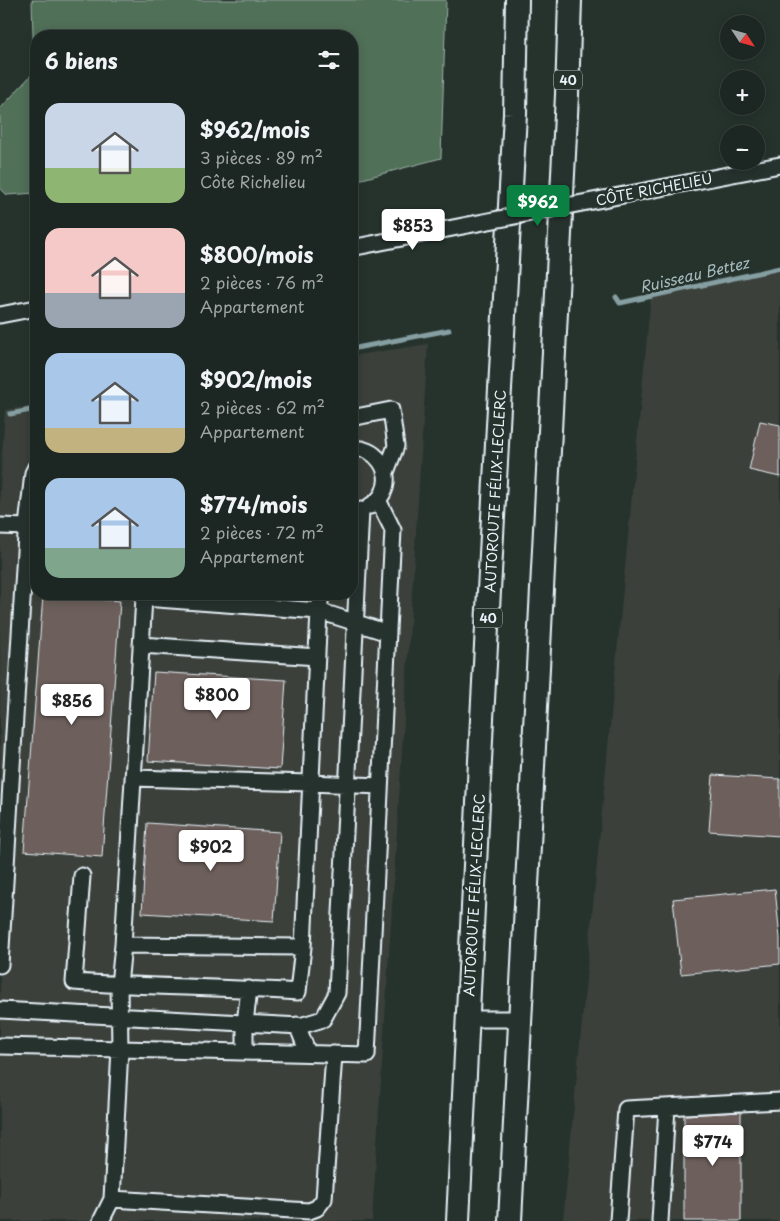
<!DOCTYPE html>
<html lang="fr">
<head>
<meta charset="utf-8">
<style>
  body { margin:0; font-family:"Playpen Sans",sans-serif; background:#29322f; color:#f1f3f6; height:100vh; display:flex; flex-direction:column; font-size:19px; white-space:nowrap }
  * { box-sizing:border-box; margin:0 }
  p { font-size:16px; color:#a0a5a5 }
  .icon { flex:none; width:28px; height:28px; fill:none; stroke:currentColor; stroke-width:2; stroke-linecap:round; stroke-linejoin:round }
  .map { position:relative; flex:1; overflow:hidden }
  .side { position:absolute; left:30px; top:30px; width:328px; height:570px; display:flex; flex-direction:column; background:#1c2622; border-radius:20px; box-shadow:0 2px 12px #0003,0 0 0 1px #3a4340 }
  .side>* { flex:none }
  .needle { width:32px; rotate:126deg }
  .tools { position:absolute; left:720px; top:15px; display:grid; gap:10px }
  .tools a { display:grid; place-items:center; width:45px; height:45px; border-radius:50%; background:#1c2622; box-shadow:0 2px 12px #0003,0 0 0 1px #3a4340; font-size:25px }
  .price { position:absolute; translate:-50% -42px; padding:0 11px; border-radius:5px; background:#fff; color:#222; font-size:16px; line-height:32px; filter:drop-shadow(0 1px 2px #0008) }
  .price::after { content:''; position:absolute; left:50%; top:30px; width:15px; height:11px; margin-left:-8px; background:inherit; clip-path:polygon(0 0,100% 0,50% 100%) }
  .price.active { background:#0b8043; color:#fff }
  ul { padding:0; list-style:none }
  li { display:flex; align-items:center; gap:15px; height:125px; padding:0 15px }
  li span { display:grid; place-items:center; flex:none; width:140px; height:100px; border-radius:15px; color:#555 }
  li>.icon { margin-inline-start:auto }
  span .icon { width:60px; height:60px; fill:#fffc; stroke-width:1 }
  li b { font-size:21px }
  h2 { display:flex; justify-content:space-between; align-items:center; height:60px; padding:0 15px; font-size:21px }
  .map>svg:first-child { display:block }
  .built { fill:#3b403b }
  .green { fill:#517058; stroke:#9cb0a8 }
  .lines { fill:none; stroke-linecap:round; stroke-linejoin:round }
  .stream { stroke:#869fa2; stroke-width:5 }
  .building { fill:#6d605c; stroke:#e8f1f8 }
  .minor-casing { stroke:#e8f1f8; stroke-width:19 }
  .highway-casing { stroke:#e8f1f8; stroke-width:26 }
  .minor { stroke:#26332d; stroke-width:15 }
  .highway { stroke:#26332d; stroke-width:22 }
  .minor-bridge-casing { stroke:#e8f1f8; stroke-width:19; stroke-linecap:butt }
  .minor-bridge { stroke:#26332d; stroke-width:15 }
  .labels { text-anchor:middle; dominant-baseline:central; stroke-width:5; stroke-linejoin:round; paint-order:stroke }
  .shield { fill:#26332d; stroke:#aeb8bb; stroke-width:1 }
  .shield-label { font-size:12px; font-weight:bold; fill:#e8f1f8 }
  .street-label { font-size:14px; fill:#e8f1f8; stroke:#26332d }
  .water-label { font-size:15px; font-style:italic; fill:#a6bbbe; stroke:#26332d }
</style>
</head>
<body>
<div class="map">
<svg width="780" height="1221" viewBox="0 0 780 1221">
  <rect width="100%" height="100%" fill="#26332d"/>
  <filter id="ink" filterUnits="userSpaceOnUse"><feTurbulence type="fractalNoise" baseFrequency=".02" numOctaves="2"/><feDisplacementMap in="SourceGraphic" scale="10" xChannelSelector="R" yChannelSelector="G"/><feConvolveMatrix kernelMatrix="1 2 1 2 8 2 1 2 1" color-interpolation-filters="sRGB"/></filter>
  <g filter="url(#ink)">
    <!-- built -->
    <path class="built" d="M 780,269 L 780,1221 L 563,1221 L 651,294 Z
      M 428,344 L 372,1221 L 0,1221 L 0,487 L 5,410 L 36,405 L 36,594 L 351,594 L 351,356 Z"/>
    <!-- green -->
    <path class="green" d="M 32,0 L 446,0 L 441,158 L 351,182 L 351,36 L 36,36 L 36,193 L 7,195 L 0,188 L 0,109 L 34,72 Z"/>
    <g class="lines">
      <!-- stream -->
      <path class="stream" d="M 616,297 L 620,303 L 780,268
        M 351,349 L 449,330
        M 10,414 L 36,409"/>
    </g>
    <!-- building -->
    <path class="building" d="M 760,421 L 780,425 L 780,477 L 749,470 Z
      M 43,595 L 120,601 L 102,857 L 24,851 Z
      M 154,672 L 286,680 L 280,769 L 148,761 Z
      M 713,775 L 780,779 L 780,836 L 709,831 Z
      M 147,823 L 280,832 L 274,921 L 142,913 Z
      M 775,889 L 780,938 L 780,964 L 681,974 L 673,899 Z
      M 741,1112 L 741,1221 L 684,1221 L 684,1115 Z"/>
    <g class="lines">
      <!-- minor casing -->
      <g class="minor-casing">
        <path id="minor" d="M 603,199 L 780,165
          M 351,248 L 468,225
          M 0,315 L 36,308
          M 351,418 L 391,410 L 396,446 L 386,472
          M 351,449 C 375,445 394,471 383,493 C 380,499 375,503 370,506
          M 0,526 L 27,527
          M 144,594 L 144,598 L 319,611 L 321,594
          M 144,598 L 123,945 L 303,947 L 319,611 L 388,633
          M 141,645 L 317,657
          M 133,778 L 310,783 L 380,786
          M 82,876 L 74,982 C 148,987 223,987 298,992 L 303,947
          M 123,945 L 119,985 L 120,1049 L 112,1199 L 309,1211 L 317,1208 L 324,1199 L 334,1054
          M 0,965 L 26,535 L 33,473 L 36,467
          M 0,1010 L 300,1026 L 323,1019 L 337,993 L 361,510
          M 468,1019 L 520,1019
          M 297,1025 L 308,1053
          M 0,1046 L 367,1055 L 393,530 L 378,500
          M 245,1052 L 245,1023 L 249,989
          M 101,1221 L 112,1199
          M 618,1221 L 626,1109 L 780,1101
          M 660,1221 L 667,1107"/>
      </g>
      <!-- highway casing -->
      <g class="highway-casing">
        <path id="highway" d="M 458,1221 L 482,719 L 515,114 L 517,0
          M 510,1221 L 567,95 L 570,0"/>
      </g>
      <!-- minor -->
      <use href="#minor" class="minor"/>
      <!-- highway -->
      <use href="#highway" class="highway"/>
      <!-- minor-bridge casing -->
      <g class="minor-bridge-casing">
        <path id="minor-bridge" d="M 468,225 L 603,199"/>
      </g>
      <!-- minor-bridge -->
      <use href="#minor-bridge" class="minor-bridge"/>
    </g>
  </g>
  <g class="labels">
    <!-- shield labels -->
    <g class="shield">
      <rect x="554" y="70.5" width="28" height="19" rx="4"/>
      <rect x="474" y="608.5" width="28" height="19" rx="4"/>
    </g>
    <g class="shield-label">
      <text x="568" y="80">40</text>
      <text x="488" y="618">40</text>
    </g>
    <!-- street labels -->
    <g class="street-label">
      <text transform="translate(654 189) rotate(-11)">CÔTE RICHELIEU</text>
      <text transform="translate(495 491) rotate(-87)">AUTOROUTE FÉLIX-LECLERC</text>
      <text transform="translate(474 895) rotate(-87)">AUTOROUTE FÉLIX-LECLERC</text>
    </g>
    <!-- water labels -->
    <g class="water-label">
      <text transform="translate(694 274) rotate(-13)">Ruisseau Bettez</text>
    </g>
  </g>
</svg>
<div class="tools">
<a><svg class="needle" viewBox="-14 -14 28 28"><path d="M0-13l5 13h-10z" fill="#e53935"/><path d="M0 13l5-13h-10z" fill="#a0a5a5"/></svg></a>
<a>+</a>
<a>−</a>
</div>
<b class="price active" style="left:538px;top:227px">$962</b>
<b class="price" style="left:413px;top:251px">$853</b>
<b class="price" style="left:217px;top:720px">$800</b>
<b class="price" style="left:72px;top:726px">$856</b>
<b class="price" style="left:211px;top:872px">$902</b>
<b class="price" style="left:713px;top:1167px">$774</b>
<section class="side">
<h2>6 biens<svg class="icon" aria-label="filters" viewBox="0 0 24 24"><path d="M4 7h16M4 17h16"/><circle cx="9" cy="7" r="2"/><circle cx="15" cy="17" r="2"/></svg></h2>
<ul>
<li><span style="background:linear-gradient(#c9d6e8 65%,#8fb573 0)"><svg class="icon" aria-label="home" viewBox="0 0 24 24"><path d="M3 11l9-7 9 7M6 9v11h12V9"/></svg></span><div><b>$962/mois</b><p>3 pièces · 89 m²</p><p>Côte Richelieu</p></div></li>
<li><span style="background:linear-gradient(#f6c9c9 65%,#9aa5b1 0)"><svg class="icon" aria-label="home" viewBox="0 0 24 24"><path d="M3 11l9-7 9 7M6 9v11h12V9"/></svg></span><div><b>$800/mois</b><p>2 pièces · 76 m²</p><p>Appartement</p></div></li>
<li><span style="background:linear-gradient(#a9c7e8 75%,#c2b280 0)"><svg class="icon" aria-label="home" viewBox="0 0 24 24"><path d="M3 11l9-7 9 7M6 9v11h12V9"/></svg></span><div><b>$902/mois</b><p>2 pièces · 62 m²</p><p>Appartement</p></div></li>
<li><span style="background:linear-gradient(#a9c7e8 70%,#7fa58c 0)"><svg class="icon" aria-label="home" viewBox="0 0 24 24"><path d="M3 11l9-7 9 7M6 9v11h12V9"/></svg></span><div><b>$774/mois</b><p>2 pièces · 72 m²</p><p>Appartement</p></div></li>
</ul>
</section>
</div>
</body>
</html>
